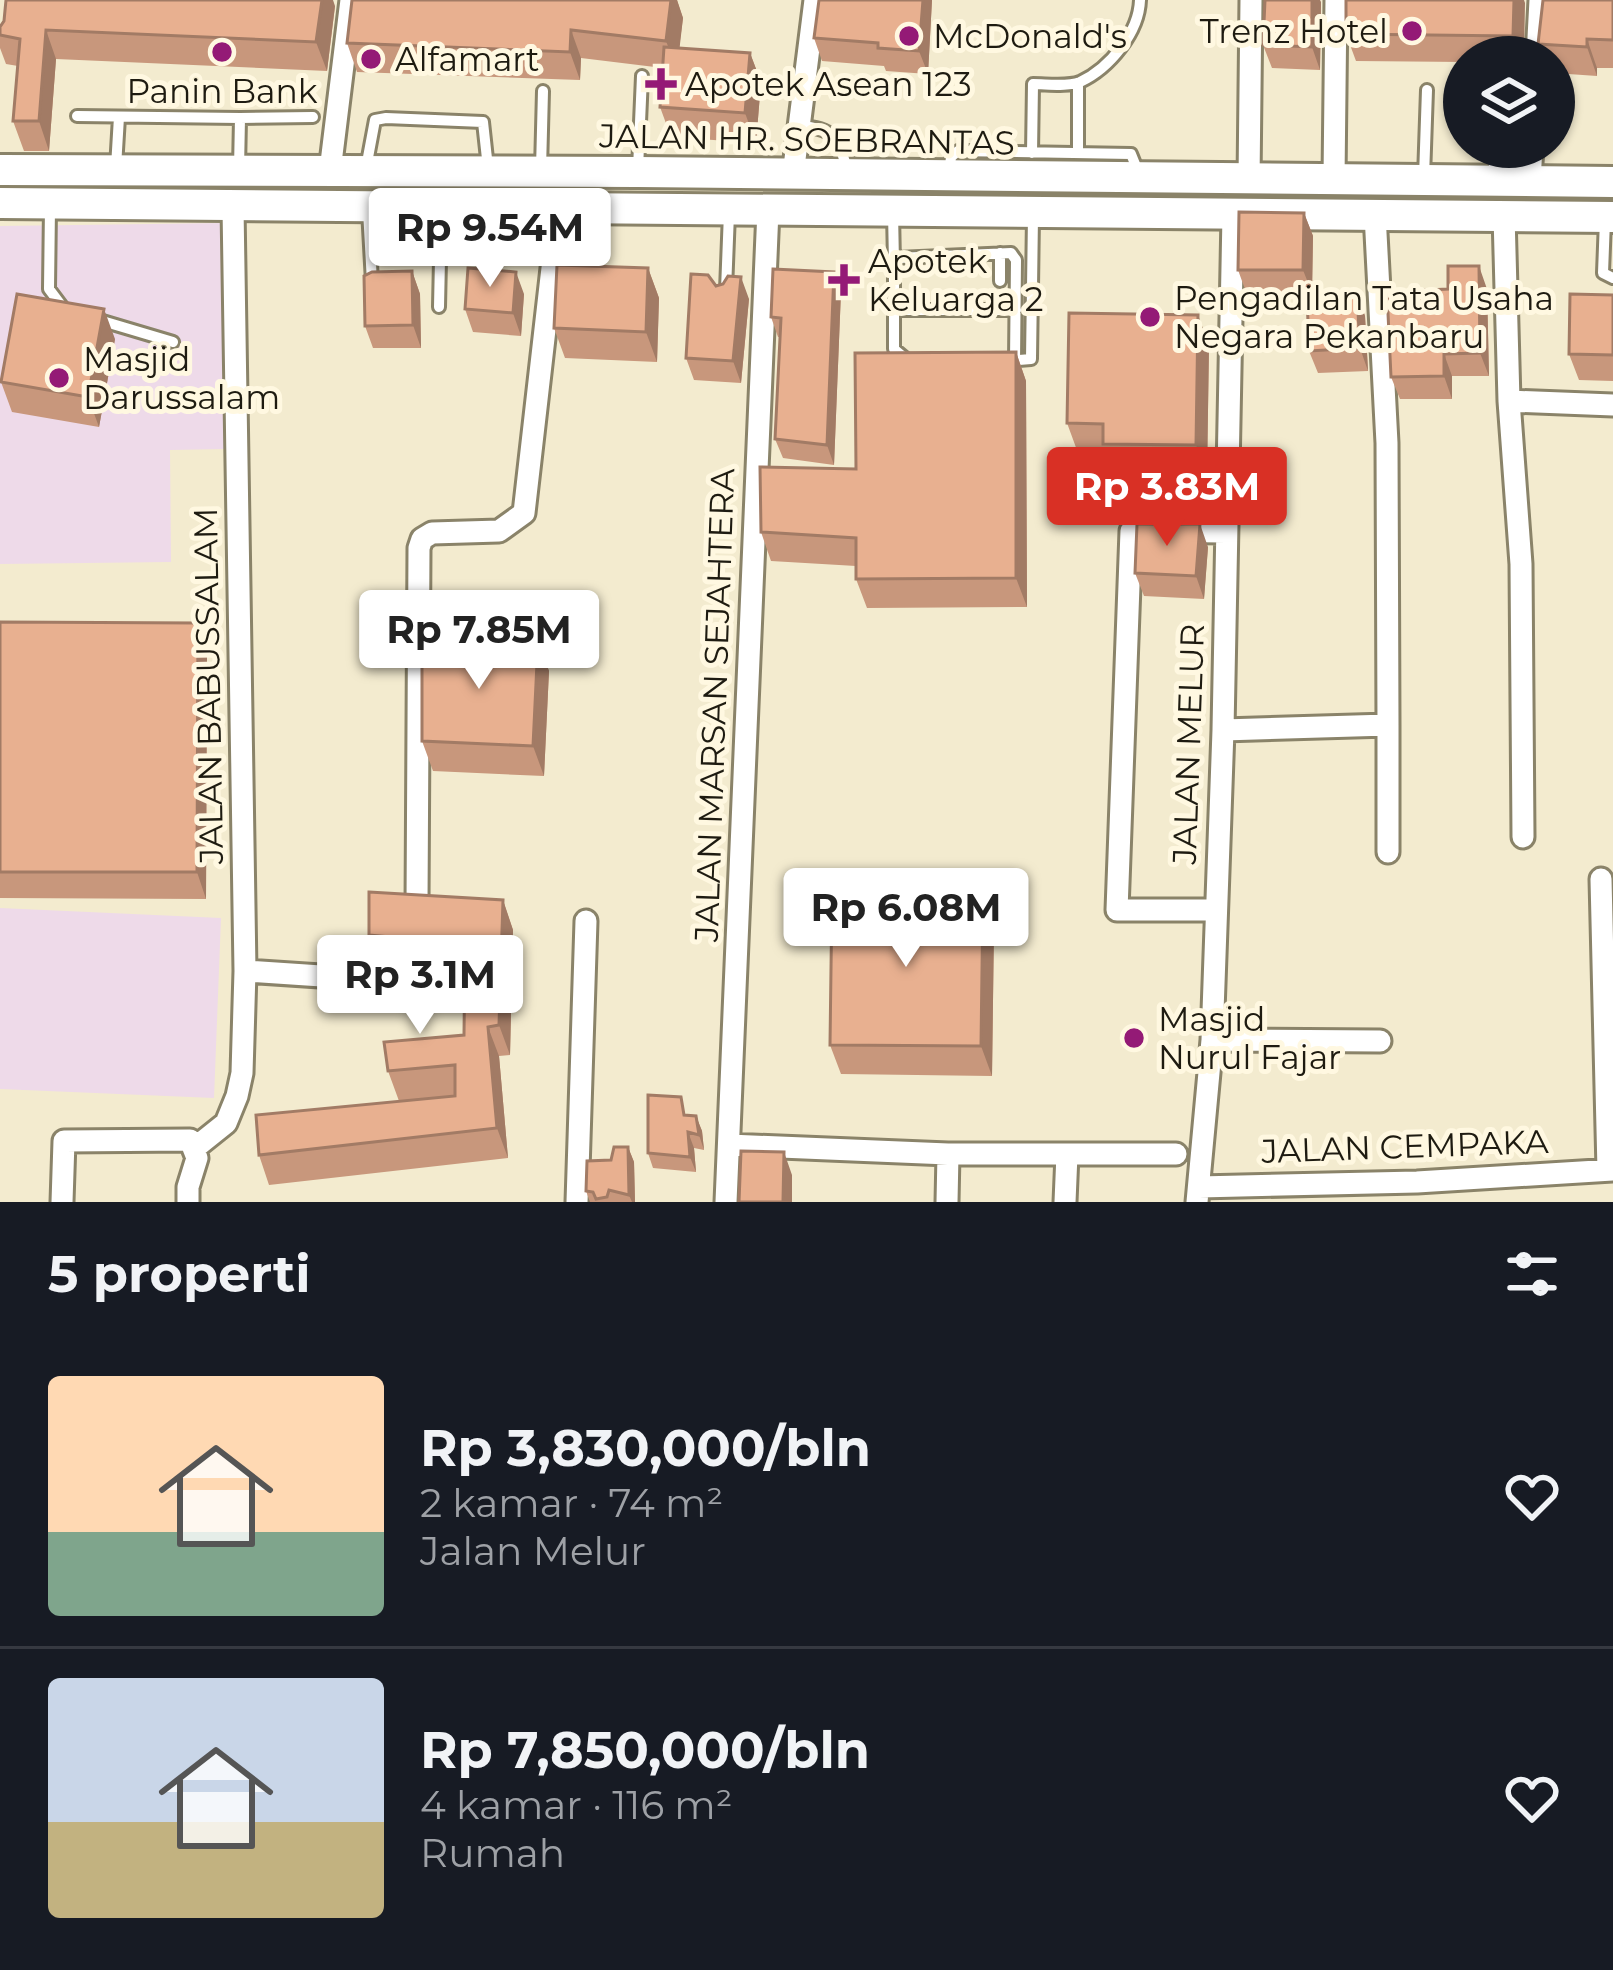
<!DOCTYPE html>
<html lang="id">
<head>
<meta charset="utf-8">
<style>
  body { margin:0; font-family:Montserrat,sans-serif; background:#242831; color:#f1f3f6; height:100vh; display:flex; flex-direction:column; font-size:45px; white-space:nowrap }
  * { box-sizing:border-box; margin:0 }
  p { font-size:39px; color:#9ea1a6 }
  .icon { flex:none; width:66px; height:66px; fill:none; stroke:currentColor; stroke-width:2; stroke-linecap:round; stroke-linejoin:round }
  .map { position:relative; height:1202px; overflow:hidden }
  .details { display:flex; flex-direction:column; background:#171b24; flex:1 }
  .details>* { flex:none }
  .fabs { position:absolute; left:1443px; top:36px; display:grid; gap:24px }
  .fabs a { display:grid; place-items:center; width:132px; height:132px; border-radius:50%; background:#171b24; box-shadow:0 3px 9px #0004; font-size:60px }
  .price { position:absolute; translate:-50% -102px; padding:0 27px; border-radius:12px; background:#fff; color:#222; font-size:39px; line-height:78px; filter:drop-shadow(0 3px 6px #0008) }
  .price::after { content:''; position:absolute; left:50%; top:72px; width:36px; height:27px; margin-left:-18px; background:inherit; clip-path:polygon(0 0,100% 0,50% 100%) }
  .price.current { background:#d93025; color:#fff }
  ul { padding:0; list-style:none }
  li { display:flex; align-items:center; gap:36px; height:300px; padding:0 48px }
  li+li { border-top:3px solid #363941 }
  li span { display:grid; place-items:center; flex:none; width:336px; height:240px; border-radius:12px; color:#555 }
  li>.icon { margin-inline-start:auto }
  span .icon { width:144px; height:144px; fill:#fffc; stroke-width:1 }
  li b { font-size:51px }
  h2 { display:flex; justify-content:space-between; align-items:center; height:144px; padding:0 48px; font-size:51px }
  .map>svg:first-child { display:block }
  .education { fill:#eedae9 }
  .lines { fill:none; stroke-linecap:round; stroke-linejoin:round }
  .service-casing { stroke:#8a8369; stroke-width:16 }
  .minor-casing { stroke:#8a8369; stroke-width:27 }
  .primary-casing { stroke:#8a8369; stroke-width:36 }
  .service { stroke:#fff; stroke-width:10 }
  .minor { stroke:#fff; stroke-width:21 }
  .primary { stroke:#fff; stroke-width:30 }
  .wall { fill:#c8977c }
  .shaded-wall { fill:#a27b65 }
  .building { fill:#e8b090; stroke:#a27b65; stroke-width:3 }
  .poi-dot { fill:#941a76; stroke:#fff8e1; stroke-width:4.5 }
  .labels { text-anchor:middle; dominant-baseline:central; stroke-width:10; stroke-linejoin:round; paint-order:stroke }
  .poi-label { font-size:33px; fill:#1e1b11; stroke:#fff8e1; text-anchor:start }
  .street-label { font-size:33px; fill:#1e1b11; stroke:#fff8e1 }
</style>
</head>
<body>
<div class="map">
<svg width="1613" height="1202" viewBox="0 0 1613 1202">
  <rect width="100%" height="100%" fill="#f3ebcf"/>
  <!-- education -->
  <path class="education" d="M 225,223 L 227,449 L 170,450 L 171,562 L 0,564 L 0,226 Z
    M 0,908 L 221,918 L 214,1098 L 0,1089 Z"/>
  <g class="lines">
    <!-- service casing -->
    <g class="service-casing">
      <path id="service" d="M 1078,84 L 1078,153
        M 77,116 L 240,118 L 239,169
        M 240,118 L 313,117
        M 799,126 C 836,128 838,139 848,172
        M 1494,147 L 1494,177
        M 1032,153 L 1033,84 C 1047,84 1068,87 1080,82 C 1110,68 1139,32 1140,0
        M 116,167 L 119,117
        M 366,168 L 375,120 L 386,118 L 483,122 L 488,168
        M 541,169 L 543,91
        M 638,169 L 642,76
        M 949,174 L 951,157 L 958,151 L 1131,154 L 1139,174
        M 1424,177 L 1427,90
        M 50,207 L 49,289 L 64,309
        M 368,210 L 372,282
        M 893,212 L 894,263
        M 1605,220 L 1603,273 L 1613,278
        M 1000,253 L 1000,281
        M 726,290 L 729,213
        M 439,307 L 441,211
        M 894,310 L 1016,310
        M 99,320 L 173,342
        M 906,359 L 894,349 L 894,263 L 897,258 L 1011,253 L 1016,260 L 1015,361
        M 1008,361 L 1031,359 L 1033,216"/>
    </g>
    <!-- minor casing -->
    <g class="minor-casing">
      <path id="minor" d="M 1537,57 L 1540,0
        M 330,171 L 351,0
        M 793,175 L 815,0
        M 1334,179 L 1336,0
        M 1530,180 L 1532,147
        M 1249,181 L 1251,0
        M 1504,215 L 1509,401 L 1521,564 L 1523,837
        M 1509,401 L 1613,405
        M 1388,725 L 1388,852
        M 1223,730 L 1388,725 L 1387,443 L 1375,214
        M 1601,879 L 1608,1170
        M 417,904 L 419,548 L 422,539 L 432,533 L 499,531 L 524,513 L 559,207
        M 1216,910 L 1117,910 L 1131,531 L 1226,532
        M 245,971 L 441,984
        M 1212,1040 L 1380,1041
        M 729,1145 L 948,1154 L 1176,1154
        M 196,1147 L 226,1123 L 237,1096 L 242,1073 L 245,971 L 233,207
        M 1199,1187 L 1417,1182 L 1613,1170
        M 62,1202 L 64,1141 L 190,1140 L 197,1158 L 188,1187 L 188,1202
        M 577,1202 L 586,921
        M 726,1202 L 768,210
        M 947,1202 L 948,1154
        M 1065,1202 L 1067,1154
        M 1197,1202 L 1212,1040 L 1223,730 L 1233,215"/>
    </g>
    <!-- primary casing -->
    <g class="primary-casing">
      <path id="primary" d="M 0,170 L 638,172 L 1613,182
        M 0,203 L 1613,217"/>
    </g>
    <!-- service -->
    <use href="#service" class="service"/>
    <!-- minor -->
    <use href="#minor" class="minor"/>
    <!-- primary -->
    <use href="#primary" class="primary"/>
  </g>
  <!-- wall -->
  <path class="wall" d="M 352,0 L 677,0 L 683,18 L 679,48 L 750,53 L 761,82 L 756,143 L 671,137 L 660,107 L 663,68 L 581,58 L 580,80 L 357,72 L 347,43 Z
    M 819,0 L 932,0 L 928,74 L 886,71 L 884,66 L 822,61 L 814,38 Z
    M 1346,0 L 1524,0 L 1524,57 L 1464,57 L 1464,62 L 1356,61 L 1346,34 Z
    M 1613,0 L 1613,68 L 1597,68 L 1597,76 L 1554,73 L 1554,57 L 1543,57 L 1538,44 Z
    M 1321,2 L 1320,70 L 1272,68 L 1263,45 Z
    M 335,6 L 327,71 L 56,59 L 49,151 L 24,151 L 13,121 L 18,66 L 6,64 L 0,48 L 0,27 Z
    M 1304,213 L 1313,236 L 1312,293 L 1246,292 L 1238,270 Z
    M 648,268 L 659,298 L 657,362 L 565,358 L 554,328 Z
    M 412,271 L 420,294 L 421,348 L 373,348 L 365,326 Z
    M 834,272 L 841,291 L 834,465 L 783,458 L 775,439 L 780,337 L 778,337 L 771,317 Z
    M 716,286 L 749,299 L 741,383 L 694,380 L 686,358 Z
    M 1487,289 L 1489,376 L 1452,376 L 1452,399 L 1400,399 L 1391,377 Z
    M 1357,293 L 1365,316 L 1368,371 L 1318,373 L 1309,351 Z
    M 524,294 L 521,336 L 473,332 L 465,309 Z
    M 1613,295 L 1613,381 L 1579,380 L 1569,354 Z
    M 115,339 L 99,427 L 12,412 L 1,382 Z
    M 1209,345 L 1207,475 L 1114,473 L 1107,454 L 1078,453 L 1067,423 Z
    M 1016,352 L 1026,381 L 1027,607 L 867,608 L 856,579 L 856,566 L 771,561 L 761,532 L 856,469 Z
    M 1208,547 L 1204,599 L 1144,596 L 1135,573 Z
    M 0,622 L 198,623 L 207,649 L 206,899 L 0,898 Z
    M 538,642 L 549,671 L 544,776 L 433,771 L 422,741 Z
    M 503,900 L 513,930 L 510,1055 L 499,1056 L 508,1158 L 269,1185 L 259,1155 L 455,1096 L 399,1101 L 388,1071 L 464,1035 L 465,973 L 380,965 L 369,935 Z
    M 994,925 L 992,1076 L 841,1074 L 830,1045 Z
    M 696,1116 L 702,1131 L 704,1150 L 694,1148 L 696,1172 L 653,1168 L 648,1153 Z
    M 628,1147 L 634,1162 L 635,1202 L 590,1202 L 586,1191 L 611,1160 Z"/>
  <!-- shaded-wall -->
  <path class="shaded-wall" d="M 322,0 L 333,0 L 335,6 L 327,71 L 316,42 Z
    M 671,0 L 677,0 L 683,18 L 677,70 L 666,41 Z
    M 923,0 L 932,0 L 928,74 L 919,51 Z
    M 1312,0 L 1320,0 L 1321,2 L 1320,70 L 1312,47 Z
    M 1514,0 L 1524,0 L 1525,3 L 1524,57 L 1521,57 L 1513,36 Z
    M 46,30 L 56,59 L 49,151 L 39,121 Z
    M 571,30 L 581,58 L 580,80 L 570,52 Z
    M 1587,39 L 1597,68 L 1597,76 L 1587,47 Z
    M 750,53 L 761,82 L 756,143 L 745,113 Z
    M 1304,213 L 1313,236 L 1312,293 L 1303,270 Z
    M 1479,266 L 1487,289 L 1489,376 L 1480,353 Z
    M 648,268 L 659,298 L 657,362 L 646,332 Z
    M 412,271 L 420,294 L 421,348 L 413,325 Z
    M 516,272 L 524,294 L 521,336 L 513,313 Z
    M 834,272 L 841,291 L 834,465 L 827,445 Z
    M 741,277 L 749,299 L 741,383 L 733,361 Z
    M 1357,293 L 1365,316 L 1368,371 L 1360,348 Z
    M 104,309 L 115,339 L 99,427 L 88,397 Z
    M 1198,315 L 1209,345 L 1207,475 L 1196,445 Z
    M 1016,352 L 1026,381 L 1027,607 L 1016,578 Z
    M 1444,354 L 1452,376 L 1452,399 L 1444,376 Z
    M 1200,524 L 1208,547 L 1204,599 L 1196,576 Z
    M 198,623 L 207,649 L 206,899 L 197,872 Z
    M 538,642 L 549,671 L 544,776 L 533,746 Z
    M 983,895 L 994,925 L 992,1076 L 981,1046 Z
    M 503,900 L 513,930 L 510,1055 L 499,1025 Z
    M 488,1027 L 499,1056 L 508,1158 L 497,1128 Z
    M 696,1116 L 702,1131 L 704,1150 L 699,1135 Z
    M 688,1132 L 694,1148 L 696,1172 L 690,1157 Z
    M 628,1147 L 634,1162 L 635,1202 L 632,1202 L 629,1195 Z
    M 784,1152 L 792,1175 L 792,1202 L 783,1202 Z"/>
  <!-- building -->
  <path class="building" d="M 6,0 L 322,0 L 316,42 L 46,30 L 39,121 L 13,121 L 20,39 L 0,35 L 0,27 L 4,21 Z
    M 352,0 L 671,0 L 666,41 L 571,30 L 570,52 L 347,43 Z
    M 819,0 L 923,0 L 919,51 L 878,48 L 878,43 L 814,38 Z
    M 1265,0 L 1312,0 L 1312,47 L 1263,45 Z
    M 1346,0 L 1514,0 L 1513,36 L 1346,34 Z
    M 1543,0 L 1613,0 L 1613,40 L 1587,39 L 1587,47 L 1538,44 Z
    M 664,47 L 750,53 L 745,113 L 660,107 Z
    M 1239,212 L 1304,213 L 1303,270 L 1238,270 Z
    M 557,265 L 648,268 L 646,332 L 554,328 Z
    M 1448,266 L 1479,266 L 1480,353 L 1444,354 L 1444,376 L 1391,377 L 1387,292 L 1448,289 Z
    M 468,268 L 516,272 L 513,313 L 465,309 Z
    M 773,269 L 834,272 L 827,445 L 775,439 L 781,318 L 771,317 Z
    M 412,271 L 413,325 L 365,326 L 364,276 L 372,272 Z
    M 691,274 L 708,275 L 716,286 L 723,284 L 728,276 L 741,277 L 733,361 L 686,358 Z
    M 1357,293 L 1360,348 L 1309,351 L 1307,295 Z
    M 17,294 L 104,309 L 88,397 L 1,382 Z
    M 1570,294 L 1613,295 L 1613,355 L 1569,354 Z
    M 1069,313 L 1198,315 L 1196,445 L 1103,444 L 1103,424 L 1067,423 Z
    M 1016,352 L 1016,578 L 856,579 L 856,538 L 761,532 L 760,467 L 856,469 L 855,353 Z
    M 1137,524 L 1200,524 L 1196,576 L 1135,573 Z
    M 0,622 L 198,623 L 197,872 L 0,872 Z
    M 422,641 L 538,642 L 533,746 L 422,741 Z
    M 369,892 L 503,900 L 499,1025 L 488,1027 L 497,1128 L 259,1155 L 256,1115 L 455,1096 L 455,1065 L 388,1071 L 384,1042 L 464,1035 L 465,944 L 369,935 Z
    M 832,893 L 983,895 L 981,1046 L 830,1045 Z
    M 648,1095 L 681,1097 L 684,1115 L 696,1116 L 699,1135 L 688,1132 L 690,1157 L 648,1153 Z
    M 614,1147 L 628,1147 L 629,1195 L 609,1190 L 607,1197 L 596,1199 L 593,1192 L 586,1191 L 587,1161 L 611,1160 Z
    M 741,1151 L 784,1152 L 783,1202 L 790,1202 L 739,1202 Z"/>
  <!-- markers -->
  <g class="poi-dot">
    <circle cx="1412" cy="31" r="12"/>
    <circle cx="909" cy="36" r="12"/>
    <circle cx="222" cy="52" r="12"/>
    <circle cx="371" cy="59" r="12"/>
    <path d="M655 66h12v12h12v12h-12v12h-12v-12h-12v-12h12z"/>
    <path d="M838 262h12v12h12v12h-12v12h-12v-12h-12v-12h12z"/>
    <circle cx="1150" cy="317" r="12"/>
    <circle cx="59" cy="378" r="12"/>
    <circle cx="1134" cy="1038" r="12"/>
  </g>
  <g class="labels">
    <!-- poi labels -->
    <g class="poi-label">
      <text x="1388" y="31" text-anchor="end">Trenz Hotel</text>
      <text x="933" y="36">McDonald's</text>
      <text x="395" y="59">Alfamart</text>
      <text x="685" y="84">Apotek Asean 123</text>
      <text x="222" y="91" text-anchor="middle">Panin Bank</text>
      <text x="868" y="261">Apotek<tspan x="868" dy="38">Keluarga 2</tspan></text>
      <text x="1174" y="298">Pengadilan Tata Usaha<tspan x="1174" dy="38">Negara Pekanbaru</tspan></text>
      <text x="83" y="359">Masjid<tspan x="83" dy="38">Darussalam</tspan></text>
      <text x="1158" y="1019">Masjid<tspan x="1158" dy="38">Nurul Fajar</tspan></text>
    </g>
    <!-- street labels -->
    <g class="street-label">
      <text transform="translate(807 139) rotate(1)">JALAN HR. SOEBRANTAS</text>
      <text transform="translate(208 686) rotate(-91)">JALAN BABUSSALAM</text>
      <text transform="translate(714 705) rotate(-88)">JALAN MARSAN SEJAHTERA</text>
      <text transform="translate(1188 744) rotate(-88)">JALAN MELUR</text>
      <text transform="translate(1405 1146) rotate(-2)">JALAN CEMPAKA</text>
    </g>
  </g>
</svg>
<div class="fabs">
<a><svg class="icon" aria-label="layers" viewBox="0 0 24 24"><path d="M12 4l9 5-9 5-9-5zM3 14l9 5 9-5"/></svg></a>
</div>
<b class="price" style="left:490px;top:290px">Rp 9.54M</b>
<b class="price current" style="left:1167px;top:549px">Rp 3.83M</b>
<b class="price" style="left:479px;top:692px">Rp 7.85M</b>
<b class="price" style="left:906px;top:970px">Rp 6.08M</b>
<b class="price" style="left:420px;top:1037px">Rp 3.1M</b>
</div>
<section class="details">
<h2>5 properti<svg class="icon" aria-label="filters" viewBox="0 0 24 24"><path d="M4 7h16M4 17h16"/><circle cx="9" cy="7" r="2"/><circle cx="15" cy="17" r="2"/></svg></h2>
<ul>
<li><span style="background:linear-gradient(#ffd9b3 65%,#7fa58c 0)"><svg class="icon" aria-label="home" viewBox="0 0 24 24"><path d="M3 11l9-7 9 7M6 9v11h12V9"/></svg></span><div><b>Rp 3,830,000/bln</b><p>2 kamar · 74 m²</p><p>Jalan Melur</p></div><svg class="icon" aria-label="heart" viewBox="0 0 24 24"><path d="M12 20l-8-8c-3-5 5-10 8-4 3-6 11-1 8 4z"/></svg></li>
<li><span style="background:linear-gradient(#c9d6e8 60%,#c2b280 0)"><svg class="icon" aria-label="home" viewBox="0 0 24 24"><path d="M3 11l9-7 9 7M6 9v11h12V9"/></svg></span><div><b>Rp 7,850,000/bln</b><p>4 kamar · 116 m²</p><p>Rumah</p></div><svg class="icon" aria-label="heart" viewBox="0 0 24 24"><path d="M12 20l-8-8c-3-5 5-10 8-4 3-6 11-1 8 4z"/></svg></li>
</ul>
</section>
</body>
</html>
